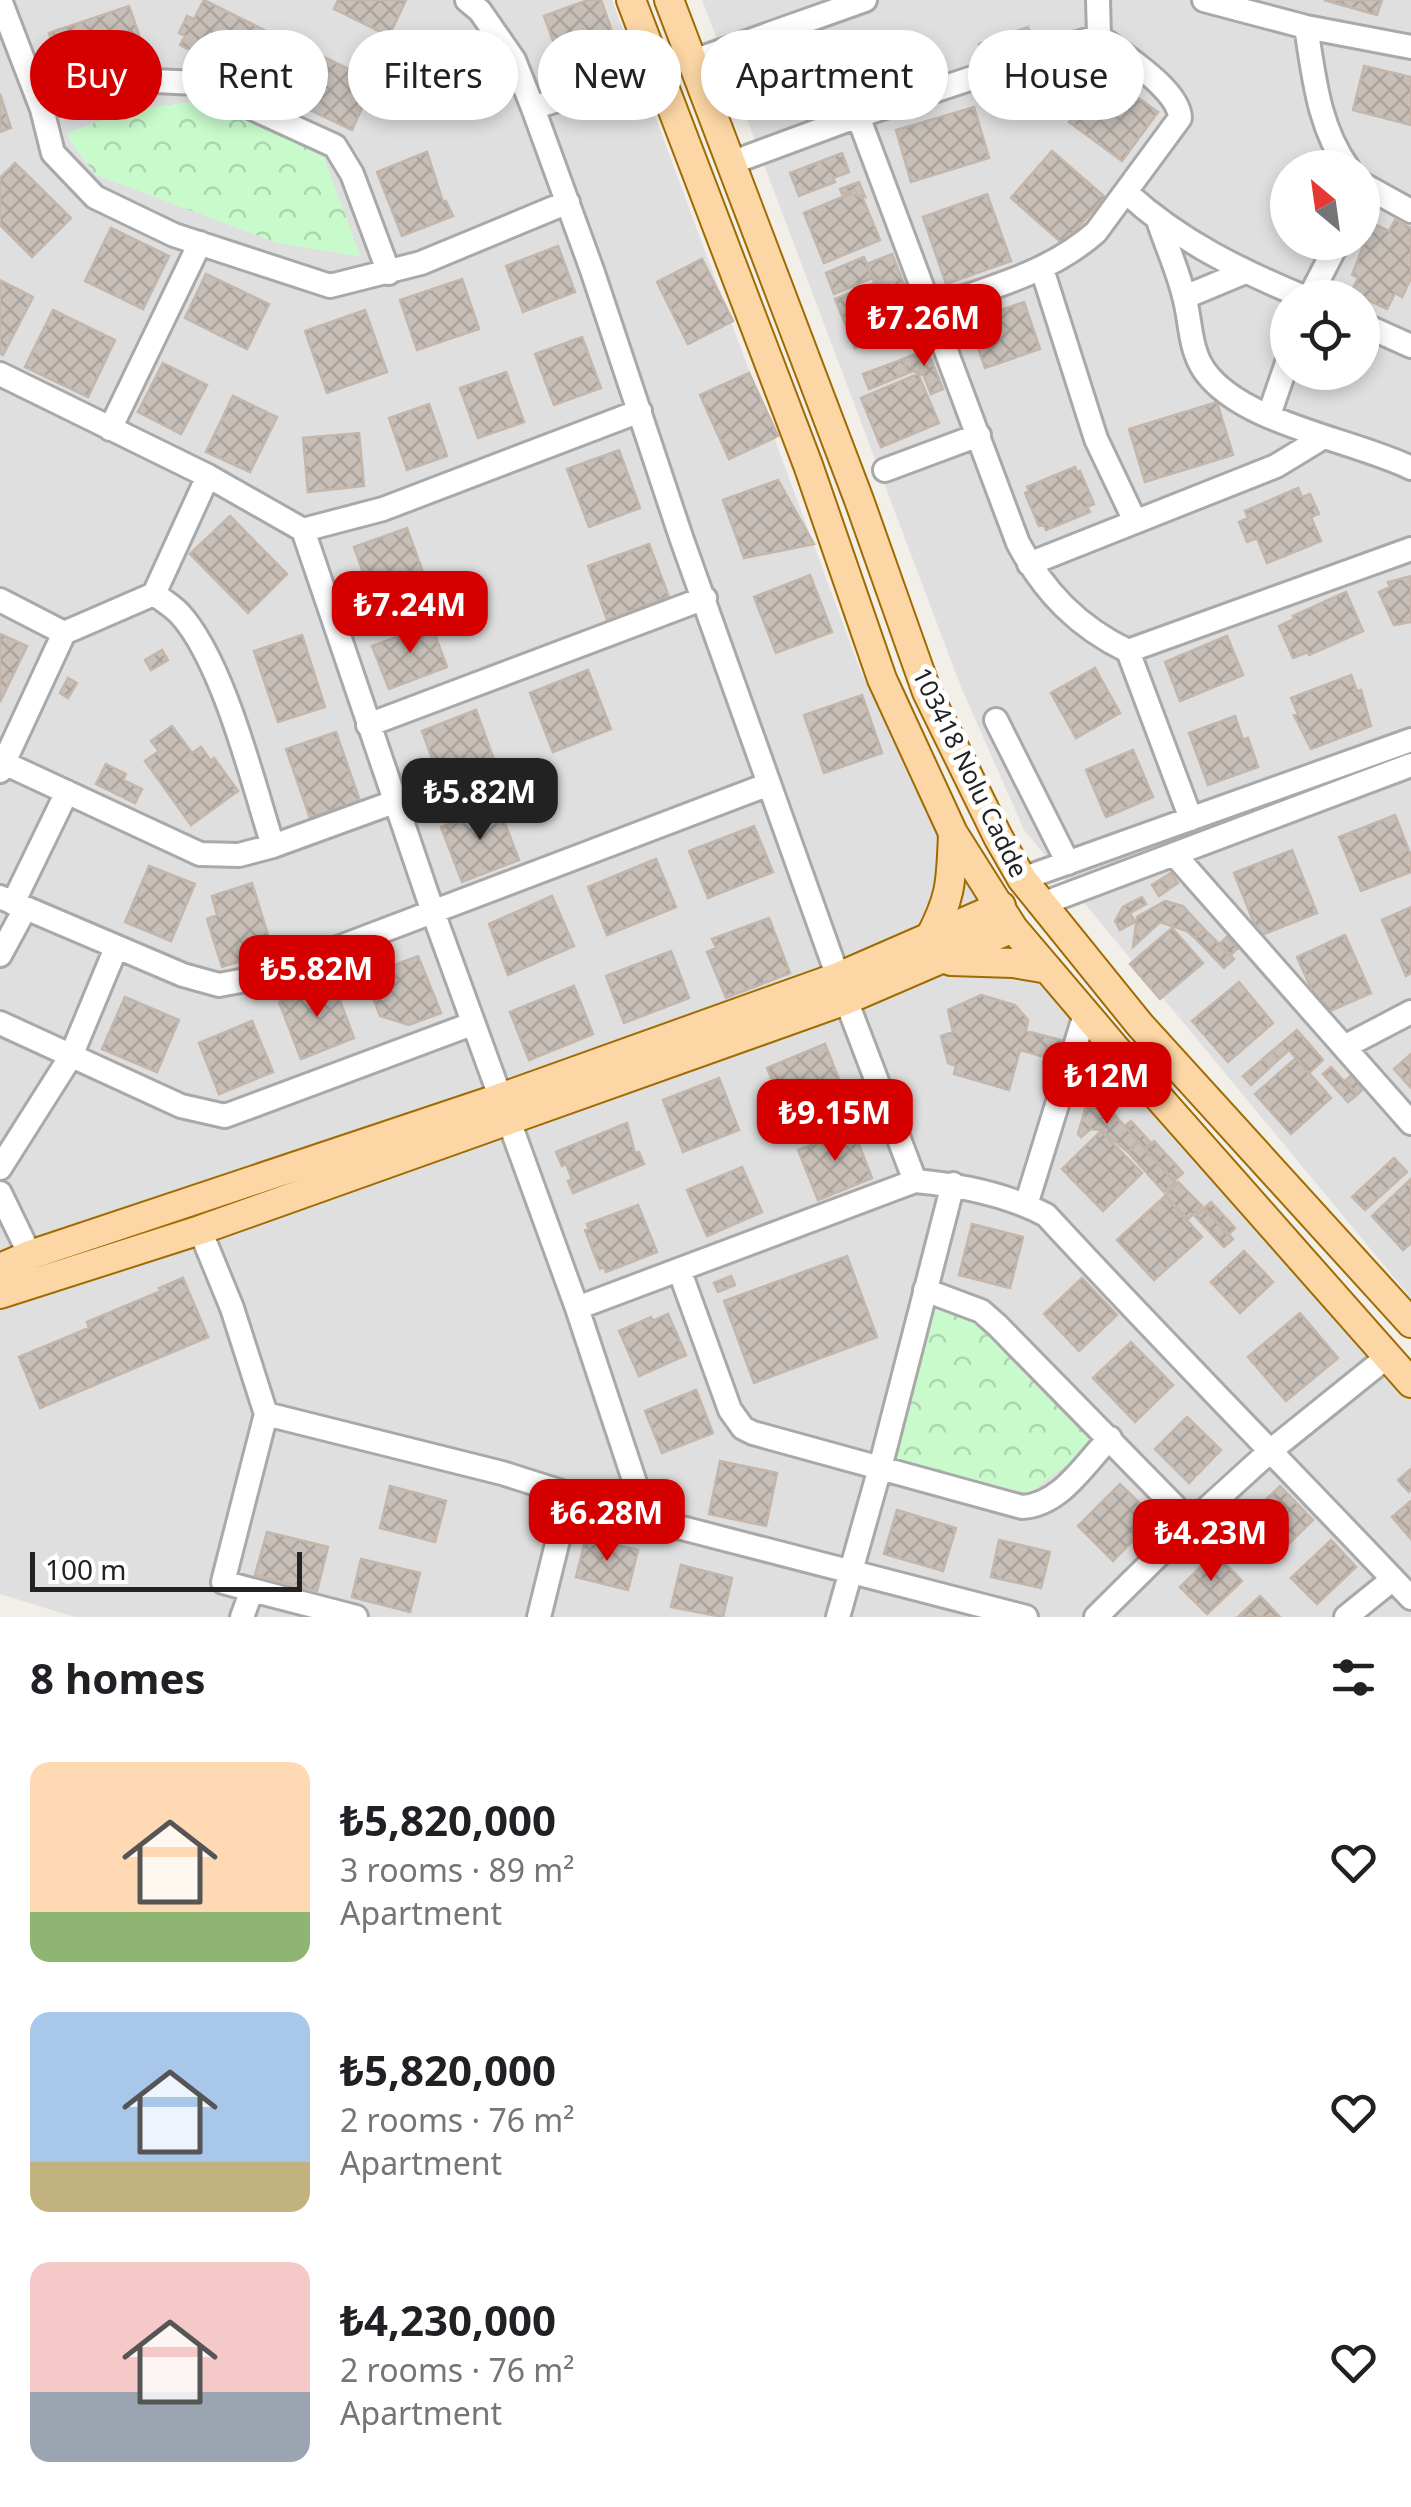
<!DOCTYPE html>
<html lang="en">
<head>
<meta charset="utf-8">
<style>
  body { margin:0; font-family:"Noto Sans",sans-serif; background:#f6f6f6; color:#202124; height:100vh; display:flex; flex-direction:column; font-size:38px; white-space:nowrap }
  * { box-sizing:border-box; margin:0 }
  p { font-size:32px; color:#757577 }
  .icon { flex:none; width:55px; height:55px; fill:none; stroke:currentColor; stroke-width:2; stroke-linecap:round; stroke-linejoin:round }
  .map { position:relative; height:1617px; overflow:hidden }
  .side { display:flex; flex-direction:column; background:#fff; flex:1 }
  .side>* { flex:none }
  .top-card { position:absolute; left:30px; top:30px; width:1352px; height:90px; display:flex; gap:20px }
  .needle { width:65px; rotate:331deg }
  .fabs { position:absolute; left:1270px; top:150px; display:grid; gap:20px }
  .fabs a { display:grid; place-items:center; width:110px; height:110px; border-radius:50%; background:#fff; box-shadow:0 5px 15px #0003; font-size:50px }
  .scale { position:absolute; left:30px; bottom:25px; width:272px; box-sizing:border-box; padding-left:10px; border:5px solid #222; border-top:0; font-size:28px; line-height:35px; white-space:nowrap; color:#222; -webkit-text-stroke:8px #fff; paint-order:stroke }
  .price { position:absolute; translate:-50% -85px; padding:0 22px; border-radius:20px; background:#d40000; color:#fff; font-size:32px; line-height:65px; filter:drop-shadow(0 2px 5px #0008) }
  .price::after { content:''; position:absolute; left:50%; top:60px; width:30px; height:22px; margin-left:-15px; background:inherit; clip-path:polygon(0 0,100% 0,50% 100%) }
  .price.active { background:#222; color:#fff }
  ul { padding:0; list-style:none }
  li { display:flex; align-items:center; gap:30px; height:250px; padding:0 30px }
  li span { display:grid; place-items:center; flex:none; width:280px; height:200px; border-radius:20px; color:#555 }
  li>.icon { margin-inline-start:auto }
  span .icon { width:120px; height:120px; fill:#fffc; stroke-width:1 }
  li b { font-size:42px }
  h2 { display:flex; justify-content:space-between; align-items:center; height:120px; padding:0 30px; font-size:42px }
  .pill { padding:0 35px; border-radius:45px; background:#fff; box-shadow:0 5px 15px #0003; font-size:35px; line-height:90px }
  .pill.active { background:#d40000; color:#fff }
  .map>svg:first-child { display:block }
  .residential { fill:#e0dfdf; fill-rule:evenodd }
  .park { fill:url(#park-crowns) }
  .building { fill:url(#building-cross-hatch); stroke:#c4b6ab; stroke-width:2.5 }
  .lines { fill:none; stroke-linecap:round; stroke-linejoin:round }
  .minor-casing { stroke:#a9a9a9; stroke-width:28 }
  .major-casing { stroke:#a06b00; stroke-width:32 }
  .minor { stroke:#fff; stroke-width:22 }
  .major { stroke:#fcd6a4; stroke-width:28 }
  .labels { text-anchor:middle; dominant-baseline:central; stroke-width:10; stroke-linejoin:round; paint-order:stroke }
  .street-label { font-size:25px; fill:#222; stroke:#fff }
</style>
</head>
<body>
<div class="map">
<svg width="1411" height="1617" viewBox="0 0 1411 1617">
  <defs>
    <pattern id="park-crowns" width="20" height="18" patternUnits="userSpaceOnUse" patternTransform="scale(2.5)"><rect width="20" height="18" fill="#c8facc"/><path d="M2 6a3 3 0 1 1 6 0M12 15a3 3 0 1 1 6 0" fill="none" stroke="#acd6af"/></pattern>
    <pattern id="building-cross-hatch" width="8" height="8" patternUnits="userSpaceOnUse" patternTransform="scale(2.5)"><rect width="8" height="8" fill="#c7bfb8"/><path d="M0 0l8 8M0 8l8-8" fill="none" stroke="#aba49e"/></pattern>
  </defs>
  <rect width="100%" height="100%" fill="#f2efe9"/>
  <!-- residential -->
  <path class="residential" d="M 0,0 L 612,0 L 862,675 L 957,834 L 1411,1394 L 1411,1617 L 75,1617 L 0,1594 Z
    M 702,0 L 1411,0 L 1411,1298 L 1024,830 L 959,682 ZM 1288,168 L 1362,168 L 1362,242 L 1288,242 ZM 1288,298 L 1362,298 L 1362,372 L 1288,372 Z"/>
  <!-- park -->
  <path class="park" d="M 197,101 L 271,127 L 324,158 L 361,257 L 277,243 L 96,175 L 70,141 L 68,133 L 128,110 Z
    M 935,1302 L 984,1323 L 1090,1429 L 1093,1444 L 1030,1493 L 907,1467 L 887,1460 L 925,1307 Z"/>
  <!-- building -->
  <path class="building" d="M 204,0 L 268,32 L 259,50 L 268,54 L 251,81 L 180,45 L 185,36 L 179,33 L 187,16 L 194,19 Z
    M 338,0 L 406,0 L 389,36 L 334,9 Z
    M 588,0 L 601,0 L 620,54 L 565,74 L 544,16 Z
    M 1324,0 L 1382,0 L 1377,15 Z
    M 129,6 L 146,55 L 65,83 L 49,33 Z
    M 1028,27 L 1035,45 L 986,63 L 979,44 Z
    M 471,36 L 498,87 L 451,112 L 424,61 Z
    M 315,53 L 374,81 L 352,130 L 293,102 Z
    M 1364,66 L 1411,77 L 1411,125 L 1353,110 Z
    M 1105,74 L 1158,112 L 1122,161 L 1069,122 Z
    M 0,94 L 11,128 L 0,132 Z
    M 974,107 L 989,158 L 911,182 L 896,130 Z
    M 1052,151 L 1105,197 L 1063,244 L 1011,198 Z
    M 427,152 L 443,202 L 446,201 L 453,216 L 402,236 L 377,172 Z
    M 842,153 L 849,172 L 833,178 L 835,182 L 799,196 L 790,173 Z
    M 15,163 L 71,218 L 32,257 L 0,225 L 0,178 Z
    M 859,182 L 865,197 L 857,195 L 855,190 L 842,194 L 840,189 Z
    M 852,193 L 863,199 L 880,240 L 824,263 L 804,213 Z
    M 987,194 L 1011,261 L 946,284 L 923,217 Z
    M 1395,220 L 1411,228 L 1411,278 L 1402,297 L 1395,293 L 1387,309 L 1351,292 L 1358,278 L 1352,275 L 1372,223 L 1389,231 Z
    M 111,228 L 169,256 L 143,309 L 85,281 Z
    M 558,246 L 575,292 L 523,312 L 506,266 Z
    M 892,254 L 908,294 L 903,296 L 900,289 L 880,280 L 874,282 L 867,264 Z
    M 864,257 L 872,278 L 834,294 L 826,273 Z
    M 702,259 L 733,321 L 688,344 L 657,282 Z
    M 206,274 L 269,304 L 247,349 L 185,318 Z
    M 462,279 L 479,329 L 417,350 L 400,300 Z
    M 0,280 L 33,297 L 3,355 L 0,353 Z
    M 880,281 L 900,292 L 913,324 L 855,348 L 835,299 Z
    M 1024,302 L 1040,349 L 985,368 L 969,321 Z
    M 53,310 L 115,340 L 88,397 L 25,367 Z
    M 365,310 L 387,372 L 327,393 L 305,331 Z
    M 582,337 L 601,388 L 554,405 L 535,354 Z
    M 927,349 L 943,389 L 931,394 L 924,376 L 914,371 L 908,373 L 903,359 Z
    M 903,359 L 908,373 L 869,389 L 863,374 Z
    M 163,363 L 207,385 L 181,434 L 138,412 Z
    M 506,372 L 524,422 L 478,438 L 460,388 Z
    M 749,373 L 778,436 L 729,459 L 700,395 Z
    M 918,374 L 939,423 L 881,447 L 861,398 Z
    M 233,396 L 277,417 L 250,472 L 206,452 Z
    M 1217,402 L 1233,455 L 1145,482 L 1129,429 Z
    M 429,404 L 447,456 L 407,470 L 389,418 Z
    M 359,433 L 364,486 L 308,492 L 303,438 Z
    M 619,450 L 640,508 L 589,527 L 567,469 Z
    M 1075,467 L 1077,472 L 1080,471 L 1094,504 L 1087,507 L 1090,512 L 1046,530 L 1044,525 L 1039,526 L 1025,493 L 1029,491 L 1027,487 Z
    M 778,480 L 814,544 L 744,558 L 723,500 Z
    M 1298,488 L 1302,497 L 1310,494 L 1319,514 L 1311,517 L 1321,541 L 1267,563 L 1257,538 L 1247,542 L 1239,522 L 1248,518 L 1245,511 Z
    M 230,516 L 287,574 L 248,613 L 190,554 Z
    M 407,528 L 425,578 L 372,598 L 354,547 Z
    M 649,544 L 669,597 L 607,620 L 588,566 Z
    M 810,575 L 832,632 L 776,653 L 754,597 Z
    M 1411,576 L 1411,622 L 1394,625 L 1379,592 L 1390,587 L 1388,582 Z
    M 1346,592 L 1363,631 L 1309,655 L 1308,652 L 1293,658 L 1279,626 L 1294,619 L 1293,616 Z
    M 431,624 L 447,667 L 389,689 L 372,646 Z
    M 0,634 L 27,646 L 0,702 Z
    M 302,635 L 325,707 L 278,722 L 254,651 Z
    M 1227,636 L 1243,675 L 1180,701 L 1165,662 Z
    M 162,650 L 168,660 L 151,670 L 145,660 Z
    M 1095,668 L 1120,713 L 1076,738 L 1051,693 Z
    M 588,670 L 611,729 L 553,752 L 530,693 Z
    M 1351,675 L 1357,691 L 1361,690 L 1371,726 L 1311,749 L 1294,715 L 1298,714 L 1291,698 Z
    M 68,678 L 77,683 L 68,698 L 60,693 Z
    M 862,695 L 882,753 L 824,773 L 804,715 Z
    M 476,710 L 497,768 L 443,788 L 422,731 Z
    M 1235,716 L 1243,740 L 1248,738 L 1258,767 L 1208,785 L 1189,733 Z
    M 172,726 L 192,753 L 201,747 L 211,761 L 214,758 L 238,791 L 191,825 L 145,761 L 159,751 L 151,741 Z
    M 336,732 L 360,801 L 310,818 L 286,749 Z
    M 1133,750 L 1153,797 L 1106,817 L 1086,770 Z
    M 106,764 L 126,774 L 123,780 L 142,789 L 135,803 L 96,784 Z
    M 498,805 L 519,860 L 462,882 L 441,827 Z
    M 1395,815 L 1411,856 L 1411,872 L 1361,891 L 1339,837 Z
    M 754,826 L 773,872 L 708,898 L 689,851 Z
    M 1292,850 L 1317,913 L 1259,936 L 1234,873 Z
    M 656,859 L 676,907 L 607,935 L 588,887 Z
    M 149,866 L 195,884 L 171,941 L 125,922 Z
    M 1171,873 L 1178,883 L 1159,896 L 1152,885 Z
    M 252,883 L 273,951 L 222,967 L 207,919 L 217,915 L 212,896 Z
    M 552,896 L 574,946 L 508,975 L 489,924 Z
    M 1142,897 L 1146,904 L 1130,913 L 1135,922 L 1120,930 L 1115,921 L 1123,907 Z
    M 1165,901 L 1183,906 L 1204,929 L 1195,938 L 1187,931 L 1160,922 L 1133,947 L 1137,917 Z
    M 1411,907 L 1411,973 L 1406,976 L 1382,920 Z
    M 769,918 L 790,973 L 726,998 L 707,952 L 716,948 L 712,939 Z
    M 1172,928 L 1203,963 L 1160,999 L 1130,964 Z
    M 1204,929 L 1234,959 L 1224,968 L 1195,938 Z
    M 1345,935 L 1371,993 L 1323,1014 L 1297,957 Z
    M 1227,937 L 1238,948 L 1230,956 L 1219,944 Z
    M 671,951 L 689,998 L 624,1023 L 606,976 Z
    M 418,956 L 441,1013 L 409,1025 L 380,1016 L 365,976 Z
    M 333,982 L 354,1038 L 301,1059 L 279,1002 Z
    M 1239,982 L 1273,1023 L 1228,1062 L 1192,1021 Z
    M 574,986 L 593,1034 L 529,1060 L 510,1012 Z
    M 981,995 L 1015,1005 L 1028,1020 L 1026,1031 L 1068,1042 L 1062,1062 L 1020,1050 L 1009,1090 L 954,1074 L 956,1066 L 948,1063 L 941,1036 L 953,1032 L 948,1010 Z
    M 125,997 L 179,1020 L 157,1072 L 102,1049 Z
    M 252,1021 L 273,1072 L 219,1094 L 199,1043 Z
    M 1297,1030 L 1323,1060 L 1309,1073 L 1289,1050 L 1278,1060 L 1271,1052 Z
    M 825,1044 L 845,1094 L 788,1118 L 767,1068 Z
    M 1271,1052 L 1278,1060 L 1251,1085 L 1243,1076 Z
    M 1411,1054 L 1411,1088 L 1394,1069 Z
    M 1296,1058 L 1331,1098 L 1291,1134 L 1255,1094 Z
    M 1331,1067 L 1357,1095 L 1348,1102 L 1323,1074 Z
    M 1352,1075 L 1364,1088 L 1357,1095 L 1345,1081 Z
    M 719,1078 L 739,1130 L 683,1152 L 663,1100 Z
    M 1086,1106 L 1113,1113 L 1139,1142 L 1128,1152 L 1101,1130 L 1091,1129 L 1081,1137 L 1078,1134 Z
    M 1131,1121 L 1151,1143 L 1145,1149 L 1125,1126 Z
    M 627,1123 L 635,1153 L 639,1152 L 644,1164 L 573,1193 L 568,1181 L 572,1179 L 566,1164 L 562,1166 L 556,1152 Z
    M 853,1129 L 872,1178 L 818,1200 L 798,1150 Z
    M 1101,1131 L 1142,1173 L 1103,1211 L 1062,1169 Z
    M 1154,1141 L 1183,1173 L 1174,1181 L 1145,1149 Z
    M 1139,1142 L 1175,1182 L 1164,1192 L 1128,1152 Z
    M 1394,1158 L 1407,1172 L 1365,1210 L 1352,1197 Z
    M 742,1167 L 762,1212 L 707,1236 L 687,1190 Z
    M 1411,1179 L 1411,1243 L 1403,1250 L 1372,1216 Z
    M 1178,1182 L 1202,1206 L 1188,1219 L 1165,1195 Z
    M 1165,1196 L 1202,1237 L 1154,1280 L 1117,1240 Z
    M 1211,1202 L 1235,1228 L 1228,1235 L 1204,1208 Z
    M 638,1205 L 657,1252 L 606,1272 L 604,1267 L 600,1269 L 585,1230 L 589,1229 L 587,1224 Z
    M 1204,1208 L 1233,1239 L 1224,1247 L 1195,1216 Z
    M 972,1224 L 1023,1237 L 1010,1288 L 959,1275 Z
    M 1244,1251 L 1273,1282 L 1240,1313 L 1211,1282 Z
    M 847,1256 L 877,1337 L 754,1383 L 724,1301 Z
    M 731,1276 L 735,1285 L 718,1292 L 714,1283 Z
    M 183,1278 L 208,1337 L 40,1408 L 19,1357 L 89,1328 L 87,1322 L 161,1291 L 159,1288 Z
    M 1082,1278 L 1117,1315 L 1079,1351 L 1044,1314 Z
    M 1300,1313 L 1338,1358 L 1286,1401 L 1248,1357 Z
    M 668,1314 L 686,1355 L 639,1376 L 619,1331 L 651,1317 L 653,1321 Z
    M 1131,1342 L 1173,1385 L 1135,1422 L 1093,1378 Z
    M 696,1390 L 713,1433 L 662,1453 L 645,1411 Z
    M 1187,1417 L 1221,1450 L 1189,1483 L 1155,1449 Z
    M 720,1461 L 777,1473 L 766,1526 L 709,1514 Z
    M 1411,1469 L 1411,1490 L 1409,1492 L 1398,1480 Z
    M 1120,1484 L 1155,1518 L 1113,1561 L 1078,1526 Z
    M 390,1486 L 446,1501 L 435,1542 L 380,1528 Z
    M 1280,1486 L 1313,1520 L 1272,1560 L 1239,1526 Z
    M 1411,1501 L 1411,1539 L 1392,1517 Z
    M 897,1510 L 956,1528 L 943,1571 L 884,1554 Z
    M 267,1532 L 328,1547 L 317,1591 L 255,1575 Z
    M 586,1537 L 638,1550 L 628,1590 L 576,1577 Z
    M 999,1540 L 1050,1552 L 1041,1588 L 991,1577 Z
    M 1331,1540 L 1356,1567 L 1317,1604 L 1291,1578 Z
    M 1215,1553 L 1242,1581 L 1207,1614 L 1180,1587 Z
    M 361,1559 L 420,1573 L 410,1612 L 352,1597 Z
    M 681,1565 L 732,1578 L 723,1617 L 671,1607 Z
    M 1260,1596 L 1280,1617 L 1238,1617 Z"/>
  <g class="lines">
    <!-- minor casing -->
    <g class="minor-casing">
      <path id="minor" d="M 0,0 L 42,109 L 53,153 L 95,197 L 174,235 L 330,286 L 421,263 L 568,202
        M 467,0 L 480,11 L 514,60 L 533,108 L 592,270 L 681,537 L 838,977
        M 1098,0 L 1099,36
        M 1204,0 L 1306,27 L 1411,47
        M 1306,27 C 1314,76 1318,126 1348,168
        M 693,61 L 865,0
        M 533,108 L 657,67
        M 42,109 L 133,80 L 197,83 L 335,146 L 352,174 L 389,273
        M 858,116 L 1018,543 C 1044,592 1078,627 1128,651 L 1191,819
        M 731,163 L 858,116 L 1099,36 C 1122,55 1179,89 1180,118 L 1096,232 C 1050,273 989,288 932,308
        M 1362,184 L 1411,211
        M 1127,193 C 1179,241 1241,271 1306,298
        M 1159,223 C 1167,247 1178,271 1184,296 C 1191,320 1189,348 1204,370 C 1241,424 1355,440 1411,468
        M 1042,269 L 1096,439 L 1135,521
        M 1185,297 L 1245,272
        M 1309,298 L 1338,242
        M 1362,324 L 1411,346
        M 0,374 L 208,476 L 303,530 L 433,912 L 577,1308 L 647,1519
        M 1269,415 L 1288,360
        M 110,429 L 200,243
        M 885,470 L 979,435
        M 303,530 L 383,509 L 640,411
        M 1029,564 L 1276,466 L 1322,438
        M 154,594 C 163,600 172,606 179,613 C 223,660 253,783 273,846
        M 0,600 L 64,633 L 154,594 L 208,476
        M 1128,651 L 1411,549
        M 996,720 L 1068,863
        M 368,725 L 705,598
        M 4,763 L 200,854 L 239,855 L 273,846 L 394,802
        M 0,771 L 64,633
        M 1174,854 L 1411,1123
        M 1022,879 L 1411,740
        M 0,897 L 183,975 L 219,985 L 261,977 L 769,784
        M 13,903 L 67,792
        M 1042,904 L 1411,765
        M 0,955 L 25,909
        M 846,1000 L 915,1181
        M 0,1023 L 181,1106 L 225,1116 L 472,1024
        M 1346,1046 L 1411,1012
        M 0,1168 L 71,1056 L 116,948
        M 0,1193 L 30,1255
        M 1026,1205 L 1086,1011
        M 200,1230 L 232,1308 L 266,1414 L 502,1473 L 647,1519 L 1026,1617
        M 680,1272 L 730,1410 L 743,1428 L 753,1433 L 1022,1507 C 1061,1505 1084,1464 1110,1438
        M 925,1290 L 981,1311 L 997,1325 L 1191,1523
        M 577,1308 L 915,1181 C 960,1185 1006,1194 1046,1215 C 1166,1345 1290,1470 1411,1598
        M 252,1590 L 356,1617
        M 242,1617 L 252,1590 L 223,1582 L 266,1414
        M 539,1617 L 569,1495
        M 838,1617 L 880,1468 L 953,1184
        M 1096,1617 L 1191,1523 L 1269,1452 L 1387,1357
        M 1346,1617 L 1393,1579"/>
    </g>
    <!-- major casing -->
    <g class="major-casing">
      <path id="major" d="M 631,0 L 808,465 L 882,679 L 953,833 L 1013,928 L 1115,1048 L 1411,1383
        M 669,0 L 859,500 L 927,692 L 998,837 L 1022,879 L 1140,1025 L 1411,1323
        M 929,939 C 952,896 951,881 953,833
        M 951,961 L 1013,963 L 1048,969
        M 0,1268 L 30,1255 L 500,1098 L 838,977 L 1001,906
        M 0,1294 L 200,1230 L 846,1000 L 1013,928"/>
    </g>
    <!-- minor -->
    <use href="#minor" class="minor"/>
    <!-- major -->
    <use href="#major" class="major"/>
  </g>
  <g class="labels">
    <!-- street labels -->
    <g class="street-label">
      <text transform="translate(971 772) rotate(64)">103418 Nolu Cadde</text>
    </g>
  </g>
</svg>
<div class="fabs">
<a><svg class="needle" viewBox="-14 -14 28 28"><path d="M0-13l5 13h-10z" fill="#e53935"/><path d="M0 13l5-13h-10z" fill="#757577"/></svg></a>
<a><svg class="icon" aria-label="locate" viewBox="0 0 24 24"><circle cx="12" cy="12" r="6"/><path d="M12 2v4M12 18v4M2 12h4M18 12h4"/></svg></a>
</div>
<div class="scale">100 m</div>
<b class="price" style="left:924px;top:369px">₺7.26M</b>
<b class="price" style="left:410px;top:656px">₺7.24M</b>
<b class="price active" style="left:480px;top:843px">₺5.82M</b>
<b class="price" style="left:317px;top:1020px">₺5.82M</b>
<b class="price" style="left:1107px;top:1127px">₺12M</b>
<b class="price" style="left:835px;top:1164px">₺9.15M</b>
<b class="price" style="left:607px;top:1564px">₺6.28M</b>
<b class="price" style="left:1211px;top:1584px">₺4.23M</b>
<div class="top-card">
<a class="pill active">Buy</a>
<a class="pill">Rent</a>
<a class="pill">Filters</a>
<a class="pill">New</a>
<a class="pill">Apartment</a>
<a class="pill">House</a>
</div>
</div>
<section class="side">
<h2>8 homes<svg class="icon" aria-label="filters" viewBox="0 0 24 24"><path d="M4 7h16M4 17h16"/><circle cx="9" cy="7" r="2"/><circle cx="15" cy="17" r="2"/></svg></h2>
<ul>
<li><span style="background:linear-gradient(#ffd9b3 75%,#8fb573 0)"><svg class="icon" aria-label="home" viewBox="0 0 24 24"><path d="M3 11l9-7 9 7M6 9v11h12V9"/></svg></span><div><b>₺5,820,000</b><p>3 rooms · 89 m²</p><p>Apartment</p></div><svg class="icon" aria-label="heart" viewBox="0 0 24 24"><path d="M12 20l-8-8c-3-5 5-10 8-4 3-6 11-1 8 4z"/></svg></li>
<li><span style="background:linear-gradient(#a9c7e8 75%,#c2b280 0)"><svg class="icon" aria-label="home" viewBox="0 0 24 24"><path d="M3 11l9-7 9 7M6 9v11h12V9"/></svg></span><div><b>₺5,820,000</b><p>2 rooms · 76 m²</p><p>Apartment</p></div><svg class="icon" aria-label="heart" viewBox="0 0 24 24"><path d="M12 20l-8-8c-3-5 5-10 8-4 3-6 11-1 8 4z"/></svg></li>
<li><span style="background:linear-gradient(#f6c9c9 65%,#9aa5b1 0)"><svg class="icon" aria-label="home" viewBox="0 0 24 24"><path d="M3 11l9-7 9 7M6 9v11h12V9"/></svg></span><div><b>₺4,230,000</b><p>2 rooms · 76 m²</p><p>Apartment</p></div><svg class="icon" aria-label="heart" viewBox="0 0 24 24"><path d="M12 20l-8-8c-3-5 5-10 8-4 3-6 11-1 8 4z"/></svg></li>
</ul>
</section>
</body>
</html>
